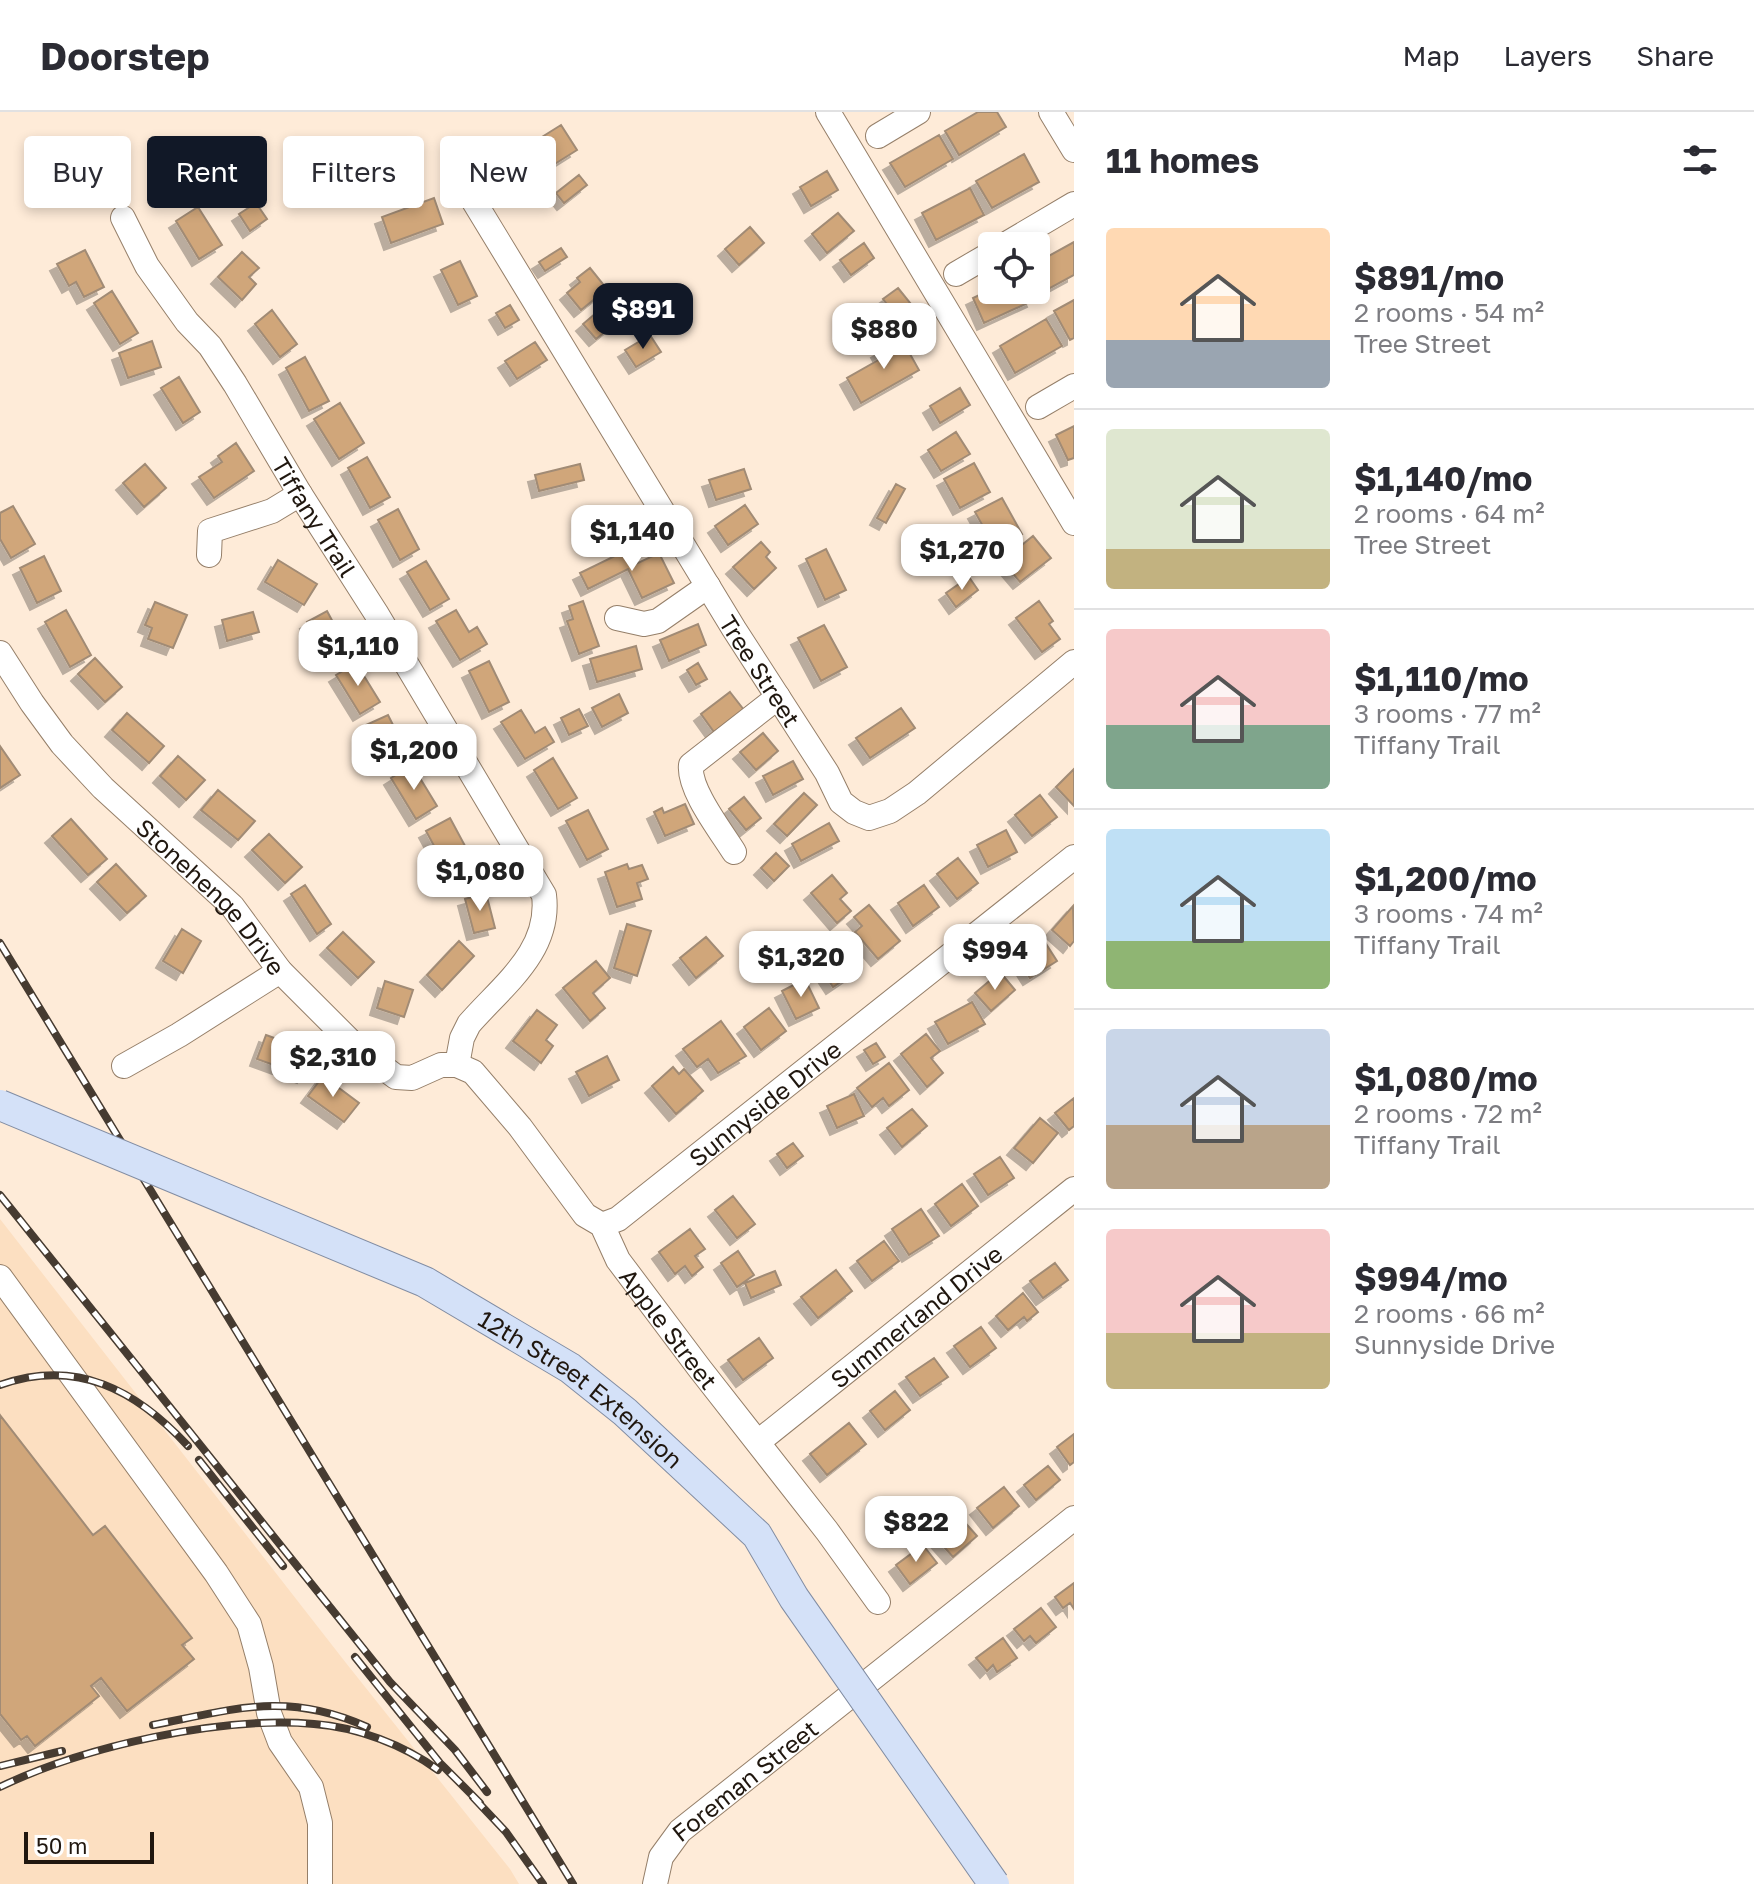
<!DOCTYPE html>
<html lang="en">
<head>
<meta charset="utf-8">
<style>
  body { margin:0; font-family:"Golos Text",sans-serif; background:#f2f2f3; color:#2b2b33; height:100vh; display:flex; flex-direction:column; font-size:30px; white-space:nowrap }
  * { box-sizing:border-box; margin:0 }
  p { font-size:26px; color:#7c7c81 }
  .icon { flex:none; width:44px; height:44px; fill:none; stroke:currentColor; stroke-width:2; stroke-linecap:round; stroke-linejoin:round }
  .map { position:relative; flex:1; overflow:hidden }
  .details { display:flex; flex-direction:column; background:#fff; width:680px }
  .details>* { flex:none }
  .banner { position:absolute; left:24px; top:24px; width:760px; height:72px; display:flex; gap:16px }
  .fabs { position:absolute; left:978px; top:120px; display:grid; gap:16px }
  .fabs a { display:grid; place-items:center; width:72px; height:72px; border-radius:8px; background:#fff; box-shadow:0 4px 12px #0003; font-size:40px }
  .scale { position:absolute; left:24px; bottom:20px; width:130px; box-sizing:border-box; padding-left:8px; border:4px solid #20170f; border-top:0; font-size:22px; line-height:28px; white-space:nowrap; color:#20170f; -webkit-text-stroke:6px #fff; paint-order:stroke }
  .price { position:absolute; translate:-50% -68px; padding:0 18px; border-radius:16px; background:#fff; color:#222; font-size:26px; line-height:52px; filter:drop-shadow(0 2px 4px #0008) }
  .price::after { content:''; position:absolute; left:50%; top:48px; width:24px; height:18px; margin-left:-12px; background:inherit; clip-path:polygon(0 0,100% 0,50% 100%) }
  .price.active { background:#111827; color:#fff }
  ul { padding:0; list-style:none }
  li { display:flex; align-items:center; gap:24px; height:200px; padding:0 32px }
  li+li { border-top:2px solid #e1e1e2 }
  li span { display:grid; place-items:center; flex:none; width:224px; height:160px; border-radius:8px; color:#555 }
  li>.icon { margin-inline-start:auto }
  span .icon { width:96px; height:96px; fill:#fffc; stroke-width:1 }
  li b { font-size:34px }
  h2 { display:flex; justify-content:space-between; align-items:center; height:96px; padding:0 32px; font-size:34px }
  .pill { padding:0 28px; border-radius:8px; background:#fff; box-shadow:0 4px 12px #0003; font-size:28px; line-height:72px }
  .pill.active { background:#111827; color:#fff }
  header { display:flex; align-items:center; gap:48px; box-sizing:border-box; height:112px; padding:0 40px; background:#fff; border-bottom:2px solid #e1e1e2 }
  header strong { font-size:38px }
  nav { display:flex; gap:44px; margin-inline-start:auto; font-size:28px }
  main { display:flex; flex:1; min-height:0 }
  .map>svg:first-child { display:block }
  .built { fill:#fcdfc1 }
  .building { fill:#d0a67a; stroke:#a18b75; stroke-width:2; filter:url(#shadow) }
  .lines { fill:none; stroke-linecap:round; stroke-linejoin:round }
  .minor-casing { stroke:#957f69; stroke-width:26 }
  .minor { stroke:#fff; stroke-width:24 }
  .rail-casing { stroke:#463b31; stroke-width:8 }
  .rail { stroke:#fff; stroke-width:5; stroke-dasharray:15; stroke-linecap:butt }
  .major-bridge-casing { stroke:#828da3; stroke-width:32; stroke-linecap:butt }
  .major-bridge { stroke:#d4e1f8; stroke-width:30 }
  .labels { text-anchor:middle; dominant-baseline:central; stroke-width:8; stroke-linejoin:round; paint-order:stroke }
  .street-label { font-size:24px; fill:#20170f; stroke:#fff }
</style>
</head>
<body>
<header>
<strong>Doorstep</strong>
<nav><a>Map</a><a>Layers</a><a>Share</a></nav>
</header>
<main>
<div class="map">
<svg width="1074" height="1772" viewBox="0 0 1074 1772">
  <defs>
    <filter id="shadow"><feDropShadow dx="-7" dy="7" stdDeviation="0" flood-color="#0004"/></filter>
  </defs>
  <rect width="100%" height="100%" fill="#feebd8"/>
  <!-- built -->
  <path class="built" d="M 0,1107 L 346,1551 L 510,1757 L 519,1772 L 0,1772 Z"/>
  <!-- building -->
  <path class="building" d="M 978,0 L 997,0 L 1006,15 L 959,43 L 945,19 Z
    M 561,13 L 577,38 L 526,70 L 510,45 Z
    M 939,23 L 953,47 L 905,75 L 890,51 Z
    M 1024,42 L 1039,70 L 992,96 L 976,69 Z
    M 827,59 L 838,78 L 811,94 L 800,75 Z
    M 579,63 L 587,73 L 564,91 L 556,81 Z
    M 970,76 L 984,103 L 936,128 L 922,101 Z
    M 434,86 L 443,112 L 391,131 L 382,105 Z
    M 256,91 L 267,107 L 250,119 L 239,102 Z
    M 198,95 L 222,133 L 199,147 L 176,109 Z
    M 838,101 L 854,119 L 827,141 L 812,122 Z
    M 750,115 L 764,131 L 739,153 L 725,137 Z
    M 1074,130 L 1074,163 L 1041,181 L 1036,171 L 1036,151 Z
    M 864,131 L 874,146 L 851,163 L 840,148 Z
    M 561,136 L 567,145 L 545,159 L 539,150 Z
    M 85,138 L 104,175 L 84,185 L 76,170 L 69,174 L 57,152 Z
    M 242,140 L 259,156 L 249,165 L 256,172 L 242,188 L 218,165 Z
    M 460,149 L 477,184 L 458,193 L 441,158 Z
    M 590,156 L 607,177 L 581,198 L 567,181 L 580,170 L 577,166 Z
    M 898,176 L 911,192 L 896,204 L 883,187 Z
    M 992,177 L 1029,178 L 1034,188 L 984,211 L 973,186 Z
    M 112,179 L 138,221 L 120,232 L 94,191 Z
    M 616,184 L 629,200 L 596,227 L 583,212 Z
    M 1074,188 L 1074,226 L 1070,228 L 1054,199 Z
    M 510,193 L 519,208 L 505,216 L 496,201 Z
    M 272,198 L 297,232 L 280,245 L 255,212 Z
    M 1046,207 L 1062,234 L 1015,261 L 1000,234 Z
    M 650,223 L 661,240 L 636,255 L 625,238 Z
    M 901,226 L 919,258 L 861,291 L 847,266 L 882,246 L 878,239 Z
    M 152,229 L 161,255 L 128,266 L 119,241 Z
    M 535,230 L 547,248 L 517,267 L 505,249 Z
    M 305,245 L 329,289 L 309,299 L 286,256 Z
    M 179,265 L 200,300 L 183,311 L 161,276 Z
    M 960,276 L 970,293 L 940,311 L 930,294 Z
    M 340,291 L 364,331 L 339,347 L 314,307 Z
    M 1074,314 L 1074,346 L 1068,348 L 1056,323 Z
    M 956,320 L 970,342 L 941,359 L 928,338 Z
    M 236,331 L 254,359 L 214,386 L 199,365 L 222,350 L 218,344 Z
    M 367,345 L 390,385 L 370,396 L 348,356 Z
    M 974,351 L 990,380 L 960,396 L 944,367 Z
    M 145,352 L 166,376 L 144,395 L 123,371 Z
    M 580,352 L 584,368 L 539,379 L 535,363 Z
    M 744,357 L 751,377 L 716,388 L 709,368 Z
    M 896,372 L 905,377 L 886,411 L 877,406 Z
    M 1002,386 L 1022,422 L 995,436 L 975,400 Z
    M 745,393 L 758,412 L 728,433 L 715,414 Z
    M 13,394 L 35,432 L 11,446 L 0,427 L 0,401 Z
    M 398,397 L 419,437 L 400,448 L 378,408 Z
    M 1033,424 L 1051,446 L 1020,470 L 1002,449 Z
    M 761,430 L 770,440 L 766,445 L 776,456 L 754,477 L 733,455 Z
    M 629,437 L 636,452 L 659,441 L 674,471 L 642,486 L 628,457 L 588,477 L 580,461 Z
    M 826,437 L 846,478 L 825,488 L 806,447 Z
    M 44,444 L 61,479 L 37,491 L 20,456 Z
    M 278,448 L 317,472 L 304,493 L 265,470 Z
    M 426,449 L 449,487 L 430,498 L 407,460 Z
    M 969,465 L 978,478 L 956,495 L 946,481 Z
    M 583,489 L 599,534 L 579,542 L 567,509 L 573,507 L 569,494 Z
    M 1039,489 L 1053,509 L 1049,512 L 1060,527 L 1042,540 L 1016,506 Z
    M 155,490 L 187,503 L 173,536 L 148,527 L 152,516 L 145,513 Z
    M 66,498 L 91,543 L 70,555 L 45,510 Z
    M 456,498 L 469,520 L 477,515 L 487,532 L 460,548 L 436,509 Z
    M 327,499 L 349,540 L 328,551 L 307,510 Z
    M 253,500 L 259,520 L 227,529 L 222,508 Z
    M 698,512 L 706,533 L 669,549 L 660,528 Z
    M 824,513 L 847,555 L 821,569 L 798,526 Z
    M 636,534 L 642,557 L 597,570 L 590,547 Z
    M 95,546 L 122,575 L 105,590 L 78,562 Z
    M 489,549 L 509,590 L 489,600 L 469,559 Z
    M 356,551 L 380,590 L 360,602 L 336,563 Z
    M 698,551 L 707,567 L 696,573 L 687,558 Z
    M 730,580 L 744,598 L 714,620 L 701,602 Z
    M 619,582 L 628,601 L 602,615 L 592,596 Z
    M 901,596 L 915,616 L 870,646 L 856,626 Z
    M 579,597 L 588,614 L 569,623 L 561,606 Z
    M 521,598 L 535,621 L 545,615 L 554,630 L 525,647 L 501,610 Z
    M 127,601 L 164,634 L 149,651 L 112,618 Z
    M 388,603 L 408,643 L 386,653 L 366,613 Z
    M 763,621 L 778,639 L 756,658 L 740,640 Z
    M 0,634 L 20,663 L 0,676 Z
    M 178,644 L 205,668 L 186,688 L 160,664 Z
    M 553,646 L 577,686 L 558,697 L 534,658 Z
    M 793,649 L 803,667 L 773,683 L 763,664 Z
    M 412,653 L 437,694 L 416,707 L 391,666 Z
    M 1074,657 L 1074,694 L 1056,675 Z
    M 218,678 L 255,709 L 238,728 L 201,698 Z
    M 804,681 L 817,693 L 787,724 L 774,712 Z
    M 1040,683 L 1057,705 L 1032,724 L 1015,703 Z
    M 744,685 L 761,706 L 746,718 L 729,697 Z
    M 685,692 L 694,712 L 665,724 L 654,700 L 662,696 L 664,701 Z
    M 588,698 L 608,737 L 587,748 L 566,709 Z
    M 450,706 L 471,745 L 447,758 L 426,719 Z
    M 71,707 L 107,747 L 88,763 L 52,724 Z
    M 829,711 L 839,729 L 801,749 L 792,732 Z
    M 1006,718 L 1017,740 L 988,755 L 977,733 Z
    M 269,722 L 302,755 L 285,771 L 252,738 Z
    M 776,741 L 789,754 L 774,769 L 761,756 Z
    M 958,746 L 978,771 L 957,787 L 937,762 Z
    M 116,752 L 146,784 L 127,801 L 97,770 Z
    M 627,752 L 629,757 L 642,753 L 648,767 L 637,771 L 642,787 L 617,795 L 605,760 Z
    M 832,763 L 847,781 L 840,787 L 851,799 L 837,811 L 811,781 Z
    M 305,773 L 331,812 L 317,822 L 291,782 Z
    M 924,773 L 939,795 L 913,814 L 898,791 Z
    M 486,781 L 495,816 L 474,821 L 465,787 Z
    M 869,793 L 900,829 L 878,847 L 855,820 L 862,814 L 854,805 Z
    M 1073,794 L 1074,829 L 1070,834 L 1052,818 Z
    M 627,812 L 651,819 L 637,864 L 614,856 Z
    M 182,817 L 201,829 L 183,861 L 163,849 Z
    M 343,820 L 374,850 L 358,866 L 327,836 Z
    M 1041,824 L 1057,849 L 1030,866 L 1014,841 Z
    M 706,825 L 723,844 L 696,866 L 680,846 Z
    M 459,829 L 474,844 L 442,878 L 427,863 Z
    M 847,837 L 861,856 L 833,875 L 820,855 Z
    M 596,849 L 610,866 L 593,881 L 605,896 L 590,909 L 563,876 Z
    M 1000,860 L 1015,878 L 991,899 L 975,881 Z
    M 805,867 L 819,896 L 796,907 L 782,879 Z
    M 385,869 L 413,878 L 404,905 L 377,896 Z
    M 972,890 L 985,912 L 948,932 L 935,910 Z
    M 769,896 L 786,919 L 761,938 L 744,915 Z
    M 537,898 L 557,913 L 546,928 L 553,934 L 541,951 L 513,929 Z
    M 721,909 L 746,944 L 718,961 L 708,947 L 697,955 L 683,937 Z
    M 926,922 L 940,939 L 931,946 L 943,961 L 927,975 L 901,942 Z
    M 266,923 L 313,940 L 304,964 L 257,947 Z
    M 876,931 L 885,945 L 873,952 L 864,938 Z
    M 607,944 L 619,968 L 589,984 L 576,960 Z
    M 889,951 L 909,978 L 889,994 L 883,986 L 872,995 L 857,976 Z
    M 673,955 L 679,962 L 684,957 L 703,979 L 676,1002 L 652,974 Z
    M 323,964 L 359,991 L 344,1010 L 308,984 Z
    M 854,982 L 864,1004 L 837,1016 L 827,994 Z
    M 1074,986 L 1074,1014 L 1069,1018 L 1055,1001 Z
    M 912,997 L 927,1014 L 902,1035 L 887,1016 Z
    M 1040,1006 L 1058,1021 L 1033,1051 L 1014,1036 Z
    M 793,1031 L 803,1044 L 787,1056 L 777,1042 Z
    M 1000,1045 L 1014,1066 L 988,1083 L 974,1062 Z
    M 962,1072 L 978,1094 L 951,1114 L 935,1092 Z
    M 733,1084 L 755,1112 L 737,1126 L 715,1098 Z
    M 921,1097 L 939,1124 L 909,1143 L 892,1117 Z
    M 690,1117 L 705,1137 L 695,1144 L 703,1155 L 692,1164 L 685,1154 L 675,1162 L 659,1140 Z
    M 884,1129 L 899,1149 L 872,1169 L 857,1149 Z
    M 738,1139 L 754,1163 L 737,1175 L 721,1151 Z
    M 1055,1151 L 1068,1168 L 1043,1186 L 1030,1169 Z
    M 836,1158 L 852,1179 L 818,1206 L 801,1185 Z
    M 775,1159 L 781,1173 L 751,1186 L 745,1171 Z
    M 1023,1181 L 1038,1200 L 1027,1209 L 1024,1205 L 1008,1218 L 996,1204 Z
    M 981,1215 L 996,1236 L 970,1255 L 954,1234 Z
    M 759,1226 L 773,1246 L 743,1268 L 728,1248 Z
    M 934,1246 L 948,1265 L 920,1284 L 906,1265 Z
    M 895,1279 L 910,1298 L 885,1318 L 870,1299 Z
    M 0,1303 L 93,1423 L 105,1414 L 192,1526 L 182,1533 L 194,1547 L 127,1599 L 101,1566 L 91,1574 L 99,1584 L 35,1634 L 27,1624 L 21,1628 L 0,1602 Z
    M 849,1311 L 866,1332 L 827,1363 L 810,1342 Z
    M 1074,1322 L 1074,1350 L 1070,1353 L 1057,1335 Z
    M 1048,1354 L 1060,1368 L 1036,1388 L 1024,1373 Z
    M 1004,1375 L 1019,1394 L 993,1416 L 977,1396 Z
    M 961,1406 L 977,1424 L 953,1445 L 937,1427 Z
    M 923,1433 L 937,1451 L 910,1472 L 896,1453 Z
    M 1074,1471 L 1074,1497 L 1070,1491 L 1063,1496 L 1055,1485 Z
    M 1041,1496 L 1056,1515 L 1036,1531 L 1030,1524 L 1024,1529 L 1014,1517 Z
    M 1003,1526 L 1017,1546 L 997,1560 L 993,1553 L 987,1559 L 976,1546 Z"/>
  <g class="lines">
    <!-- minor casing -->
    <g class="minor-casing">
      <g id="minor">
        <path d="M 828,0 L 1074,411"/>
        <path d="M 1051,0 L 1074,38"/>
        <path d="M 878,24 L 918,0"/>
        <path id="s1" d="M 453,55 L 734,517 L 827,661 L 841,690 L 854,700 L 869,706 L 890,699 L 917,681 L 1074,550"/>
        <path id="s2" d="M 123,106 L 147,154 L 187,210 L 210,234 L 235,272 L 300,382 L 376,501 L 544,783 C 551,839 503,873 469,912 L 462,926 L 457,953"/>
        <path d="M 1003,134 L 1074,92"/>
        <path d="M 956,162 L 992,141"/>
        <path d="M 1038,295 L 1074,274"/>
        <path d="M 209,443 L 210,419 L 272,399 L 300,382"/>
        <path d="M 617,506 L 644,512 L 658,509 L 708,474"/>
        <path id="s3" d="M 0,541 L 32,591 L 62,632 L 103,676 L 232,794 L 280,859 L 357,936 L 396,965 L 412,966 L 441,953 L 457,953 L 473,960 L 520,1015 L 585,1103 L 602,1113 L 618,1148 L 700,1257 L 827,1419 L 878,1490"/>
        <path d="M 734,740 C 721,719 688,677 691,653 L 778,585"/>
        <path d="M 124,954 L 179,923 L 280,859"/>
        <path id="s4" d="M 602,1113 L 618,1107 L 1074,745"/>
        <path d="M 0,1165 L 216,1461 L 249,1512 L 261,1555 L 269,1601 L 280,1630 L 311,1675 L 320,1711 L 320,1772"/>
        <path id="s5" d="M 758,1330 L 1074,1077"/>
        <path id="s6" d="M 655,1772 L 661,1745 L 680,1719 L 1074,1406"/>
      </g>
    </g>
    <!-- minor -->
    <use href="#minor" class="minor"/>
    <!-- rail casing -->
    <g class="rail-casing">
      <path id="rail" d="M 0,831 L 573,1772
        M 0,1083 L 390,1570 L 455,1638 L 487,1680
        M 0,1273 C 77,1246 136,1278 188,1334
        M 199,1348 L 283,1454
        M 355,1545 L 440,1651 L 480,1691
        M 153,1613 C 235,1597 287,1579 367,1615
        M 0,1654 L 62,1639
        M 0,1675 C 85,1634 220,1604 314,1612 C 357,1615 404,1633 438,1658
        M 473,1685 L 506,1720 L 543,1772"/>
    </g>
    <!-- rail -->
    <use href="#rail" class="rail"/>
    <!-- major-bridge casing -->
    <g class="major-bridge-casing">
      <g id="major-bridge">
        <path id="s7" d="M 0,993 L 425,1170 L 570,1256 L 625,1300 L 757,1423 L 794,1486 L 994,1772"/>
      </g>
    </g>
    <!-- major-bridge -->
    <use href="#major-bridge" class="major-bridge"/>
  </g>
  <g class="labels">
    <!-- street labels -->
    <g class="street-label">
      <text stroke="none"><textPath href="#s2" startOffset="356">Tiffany Trail</textPath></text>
      <text stroke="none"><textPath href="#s1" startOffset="590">Tree Street</textPath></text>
      <text stroke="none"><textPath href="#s3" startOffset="324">Stonehenge Drive</textPath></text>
      <text stroke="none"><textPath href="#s4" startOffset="204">Sunnyside Drive</textPath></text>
      <text stroke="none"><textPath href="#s5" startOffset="202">Summerland Drive</textPath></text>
      <text stroke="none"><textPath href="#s3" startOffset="990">Apple Street</textPath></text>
      <text stroke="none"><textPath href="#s7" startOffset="650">12th Street Extension</textPath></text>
      <text stroke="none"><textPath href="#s6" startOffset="142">Foreman Street</textPath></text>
    </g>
  </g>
</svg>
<div class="fabs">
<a><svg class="icon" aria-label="locate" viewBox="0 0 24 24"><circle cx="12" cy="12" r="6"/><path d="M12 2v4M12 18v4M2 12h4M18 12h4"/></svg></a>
</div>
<div class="scale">50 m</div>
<b class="price active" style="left:643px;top:239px">$891</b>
<b class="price" style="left:884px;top:259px">$880</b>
<b class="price" style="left:632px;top:461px">$1,140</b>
<b class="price" style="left:962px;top:480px">$1,270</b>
<b class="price" style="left:358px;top:576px">$1,110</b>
<b class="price" style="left:414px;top:680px">$1,200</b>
<b class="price" style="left:480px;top:801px">$1,080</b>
<b class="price" style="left:995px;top:880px">$994</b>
<b class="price" style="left:801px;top:887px">$1,320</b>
<b class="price" style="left:333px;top:987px">$2,310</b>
<b class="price" style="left:916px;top:1452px">$822</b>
<div class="banner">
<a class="pill">Buy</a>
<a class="pill active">Rent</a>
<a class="pill">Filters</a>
<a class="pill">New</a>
</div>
</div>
<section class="details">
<h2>11 homes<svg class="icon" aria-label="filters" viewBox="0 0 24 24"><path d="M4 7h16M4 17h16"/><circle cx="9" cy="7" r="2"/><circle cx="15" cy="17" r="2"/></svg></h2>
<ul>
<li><span style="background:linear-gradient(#ffd9b3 70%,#9aa5b1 0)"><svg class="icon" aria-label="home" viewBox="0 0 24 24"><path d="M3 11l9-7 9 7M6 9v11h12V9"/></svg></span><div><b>$891/mo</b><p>2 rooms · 54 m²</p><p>Tree Street</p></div></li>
<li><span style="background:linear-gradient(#dfe7d0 75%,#c2b280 0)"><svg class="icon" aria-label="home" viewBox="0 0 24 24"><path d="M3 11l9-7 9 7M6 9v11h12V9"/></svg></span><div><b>$1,140/mo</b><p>2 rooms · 64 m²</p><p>Tree Street</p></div></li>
<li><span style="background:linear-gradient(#f6c9c9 60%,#7fa58c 0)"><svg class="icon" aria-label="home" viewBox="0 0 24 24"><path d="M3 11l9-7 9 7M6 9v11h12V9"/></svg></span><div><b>$1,110/mo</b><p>3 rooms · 77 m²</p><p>Tiffany Trail</p></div></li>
<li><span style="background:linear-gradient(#bfe0f5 70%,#8fb573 0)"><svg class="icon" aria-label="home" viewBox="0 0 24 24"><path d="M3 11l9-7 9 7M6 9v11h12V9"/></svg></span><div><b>$1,200/mo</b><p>3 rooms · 74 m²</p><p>Tiffany Trail</p></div></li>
<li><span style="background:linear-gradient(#c9d6e8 60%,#b9a48a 0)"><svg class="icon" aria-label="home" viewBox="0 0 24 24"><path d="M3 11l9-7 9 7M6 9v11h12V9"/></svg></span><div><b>$1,080/mo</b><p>2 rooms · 72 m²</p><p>Tiffany Trail</p></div></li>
<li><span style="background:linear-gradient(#f6c9c9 65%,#c2b280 0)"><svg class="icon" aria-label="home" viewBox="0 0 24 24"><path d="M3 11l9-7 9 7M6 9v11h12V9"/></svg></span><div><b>$994/mo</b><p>2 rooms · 66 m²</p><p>Sunnyside Drive</p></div></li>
</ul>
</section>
</main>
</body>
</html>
